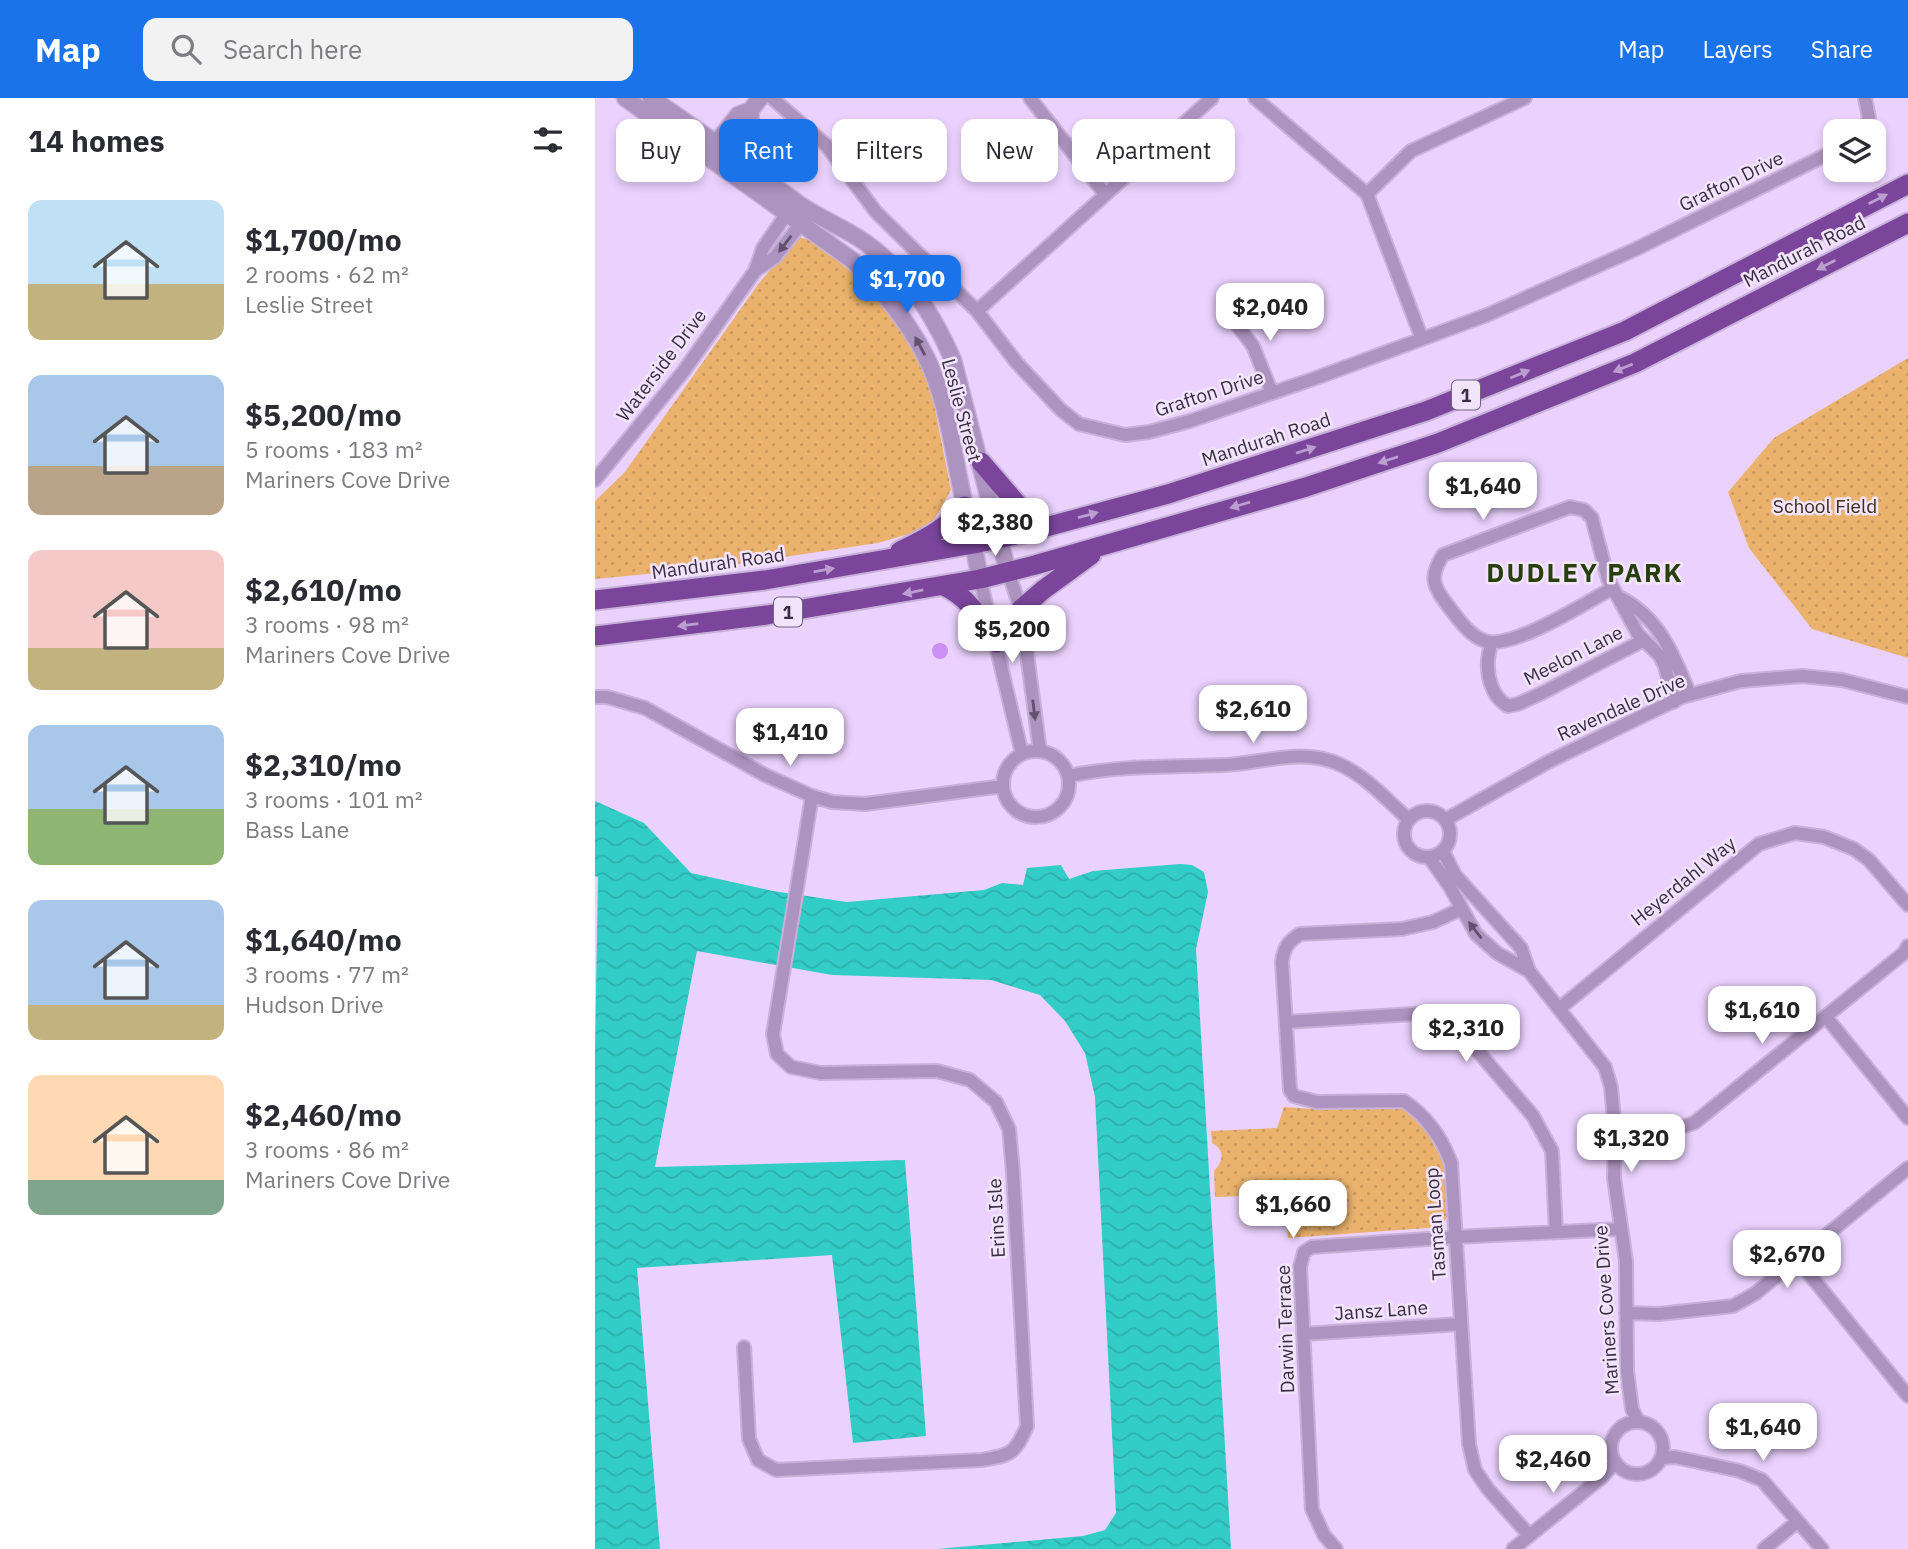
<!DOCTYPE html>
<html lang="en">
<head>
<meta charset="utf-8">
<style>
  body { margin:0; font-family:"IBM Plex Sans",sans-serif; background:#f2f2f3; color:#2b2b33; height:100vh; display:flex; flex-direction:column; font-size:26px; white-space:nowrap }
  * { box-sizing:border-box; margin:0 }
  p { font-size:23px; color:#7c7c81 }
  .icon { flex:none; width:38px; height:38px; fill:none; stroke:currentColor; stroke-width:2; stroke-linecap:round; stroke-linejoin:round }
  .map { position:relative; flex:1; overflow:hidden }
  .details { display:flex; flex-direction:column; background:#fff; width:595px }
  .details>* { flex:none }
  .banner { position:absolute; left:21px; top:21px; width:665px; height:63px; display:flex; gap:14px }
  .tools { position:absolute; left:1228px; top:21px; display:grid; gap:14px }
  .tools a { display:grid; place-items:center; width:63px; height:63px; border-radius:14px; background:#fff; box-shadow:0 4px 10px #0003; font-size:35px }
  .price { position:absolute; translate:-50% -60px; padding:0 16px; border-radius:14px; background:#fff; color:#222; font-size:23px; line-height:46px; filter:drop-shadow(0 2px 4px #0008) }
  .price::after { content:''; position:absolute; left:50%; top:42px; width:21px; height:16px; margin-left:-10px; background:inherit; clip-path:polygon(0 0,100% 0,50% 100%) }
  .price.active { background:#1a73e8; color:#fff }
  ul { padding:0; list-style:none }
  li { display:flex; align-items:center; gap:21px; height:175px; padding:0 28px }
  li span { display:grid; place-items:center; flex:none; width:196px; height:140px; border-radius:14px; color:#555 }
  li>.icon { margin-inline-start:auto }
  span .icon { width:84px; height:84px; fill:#fffc; stroke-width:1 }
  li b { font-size:30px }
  h2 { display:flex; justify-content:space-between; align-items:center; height:84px; padding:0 28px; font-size:30px }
  .chip { padding:0 24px; border-radius:14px; background:#fff; box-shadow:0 4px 10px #0003; font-size:24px; line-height:63px }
  .chip.active { background:#1a73e8; color:#fff }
  header { display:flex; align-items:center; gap:42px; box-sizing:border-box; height:98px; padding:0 35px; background:#1a73e8; color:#fff }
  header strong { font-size:33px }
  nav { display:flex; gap:38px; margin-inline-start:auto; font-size:24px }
  .search { width:490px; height:63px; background:#f2f2f3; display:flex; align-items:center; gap:18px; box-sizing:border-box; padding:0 24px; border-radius:14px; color:#7c7c81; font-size:26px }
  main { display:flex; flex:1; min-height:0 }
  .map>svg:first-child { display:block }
  .park { fill:url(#park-dots) }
  .water { fill:url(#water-waves) }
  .building { fill:#cc8ff3 }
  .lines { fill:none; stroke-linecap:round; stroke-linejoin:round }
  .minor-casing { stroke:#c8b1d9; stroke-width:16 }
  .tertiary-casing { stroke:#c8b1d9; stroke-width:19 }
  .trunk-casing { stroke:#c8b1d9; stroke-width:23 }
  .minor { stroke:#ad93bf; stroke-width:12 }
  .tertiary { stroke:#ad93bf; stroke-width:16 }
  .trunk { stroke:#7a459b; stroke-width:19 }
  .oneway { fill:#bc9dd0 }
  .oneway2 { fill:#62516e }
  .labels { text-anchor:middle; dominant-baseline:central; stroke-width:5; stroke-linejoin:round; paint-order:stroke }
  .shield { fill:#f2e5fb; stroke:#71647a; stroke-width:2 }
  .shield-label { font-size:18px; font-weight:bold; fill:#3a2d43 }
  .street-label { font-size:19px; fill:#3a2d43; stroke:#f2e5fb }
  .park-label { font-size:19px; fill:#3c2d1b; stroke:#f2e5fb }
  .district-label { font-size:26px; font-weight:bold; letter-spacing:2px; fill:#28400d; stroke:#f2e5fb }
</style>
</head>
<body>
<header>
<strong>Map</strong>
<div class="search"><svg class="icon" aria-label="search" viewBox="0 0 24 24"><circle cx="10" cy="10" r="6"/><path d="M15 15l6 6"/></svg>Search here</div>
<nav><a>Map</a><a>Layers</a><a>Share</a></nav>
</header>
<main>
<section class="details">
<h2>14 homes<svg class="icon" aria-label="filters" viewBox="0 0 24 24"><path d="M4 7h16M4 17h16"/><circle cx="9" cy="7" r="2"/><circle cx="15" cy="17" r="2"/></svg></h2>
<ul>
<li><span style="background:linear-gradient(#bfe0f5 60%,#c2b280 0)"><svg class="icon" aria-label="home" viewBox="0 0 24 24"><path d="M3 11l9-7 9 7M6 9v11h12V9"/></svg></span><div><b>$1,700/mo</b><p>2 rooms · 62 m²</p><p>Leslie Street</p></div></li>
<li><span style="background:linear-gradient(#a9c7e8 65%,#b9a48a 0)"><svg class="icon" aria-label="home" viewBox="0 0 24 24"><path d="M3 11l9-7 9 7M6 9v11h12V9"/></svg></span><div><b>$5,200/mo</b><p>5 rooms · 183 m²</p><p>Mariners Cove Drive</p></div></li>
<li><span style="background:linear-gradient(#f6c9c9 70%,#c2b280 0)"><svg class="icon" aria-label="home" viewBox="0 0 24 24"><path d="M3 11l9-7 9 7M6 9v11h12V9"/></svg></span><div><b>$2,610/mo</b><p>3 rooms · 98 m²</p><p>Mariners Cove Drive</p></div></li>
<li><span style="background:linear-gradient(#a9c7e8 60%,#8fb573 0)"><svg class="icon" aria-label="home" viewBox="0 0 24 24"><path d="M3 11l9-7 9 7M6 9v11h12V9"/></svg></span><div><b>$2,310/mo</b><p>3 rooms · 101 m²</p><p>Bass Lane</p></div></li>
<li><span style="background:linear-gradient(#a9c7e8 75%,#c2b280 0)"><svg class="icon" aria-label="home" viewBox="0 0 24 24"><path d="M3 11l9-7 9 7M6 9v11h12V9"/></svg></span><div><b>$1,640/mo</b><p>3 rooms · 77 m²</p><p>Hudson Drive</p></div></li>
<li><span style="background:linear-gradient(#ffd9b3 75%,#7fa58c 0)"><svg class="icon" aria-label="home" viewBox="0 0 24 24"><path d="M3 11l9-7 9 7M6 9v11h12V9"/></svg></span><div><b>$2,460/mo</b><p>3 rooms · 86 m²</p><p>Mariners Cove Drive</p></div></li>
</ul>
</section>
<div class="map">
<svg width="1313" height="1451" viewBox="0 0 1313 1451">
  <defs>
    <pattern id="park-dots" width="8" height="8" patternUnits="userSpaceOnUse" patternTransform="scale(1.75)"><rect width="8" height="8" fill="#eab26d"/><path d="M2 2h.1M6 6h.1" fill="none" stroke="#c99960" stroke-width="1.8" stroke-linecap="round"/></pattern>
    <pattern id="water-waves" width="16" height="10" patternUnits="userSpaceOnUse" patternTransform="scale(1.75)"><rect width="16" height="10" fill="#33cdc7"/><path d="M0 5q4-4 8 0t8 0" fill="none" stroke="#2eb0ac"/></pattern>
  </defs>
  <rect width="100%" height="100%" fill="#ebd2fe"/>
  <!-- park -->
  <path class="park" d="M 204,139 L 220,144 L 285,198 L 323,257 L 339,306 L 356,392 L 339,422 L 324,433 L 283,445 L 116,470 L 0,481 L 0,403 L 30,374 L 164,185 Z
    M 1313,260 L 1313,560 L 1217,531 L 1154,450 L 1133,394 L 1179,340 Z
    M 802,1006 L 808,1009 L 832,1034 L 849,1066 L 852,1119 L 846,1129 L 693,1140 L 690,1097 L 620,1099 L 619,1073 C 628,1063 631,1053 617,1045 L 616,1033 L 682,1030 L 689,1009 L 732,1012 Z"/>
  <!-- water -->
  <path class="water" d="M 0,703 L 49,725 L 96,775 L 178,793 L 252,804 L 389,792 L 407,785 L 428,787 L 432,770 L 466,767 L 474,781 L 498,773 L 585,766 L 597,767 L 609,774 L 613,794 L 601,851 L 636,1451 L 342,1451 L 488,1438 L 510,1432 L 521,1415 L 500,999 L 490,955 L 470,923 L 445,897 L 396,882 L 237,877 L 102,853 L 60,1069 L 310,1062 L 331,1338 L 258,1345 L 237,1157 L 42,1170 L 65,1451 L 0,1451 L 0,953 L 3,779 L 0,778 Z"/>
  <!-- building -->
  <path class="building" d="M337 553a8 8 0 1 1 16 0a8 8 0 1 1-16 0Z"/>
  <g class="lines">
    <!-- minor casing -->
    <g class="minor-casing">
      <path id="minor" d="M 177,0 L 231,47 L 281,114 L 382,213 L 422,265 L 466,312 L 484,326 L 530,337 L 554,334 L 595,323 L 721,280 L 892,217 L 1041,151 L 1241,52
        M 435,0 L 510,96
        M 660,0 L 772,96 L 827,241
        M 1268,33 L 1274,20 L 1270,0
        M 772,96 L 816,53 L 930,0
        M 160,173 L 180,159 L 212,118
        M 382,213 L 617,0
        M 635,218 L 658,248 L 677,295
        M 0,382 L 88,274 L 160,173 L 168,150 L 195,111
        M 413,474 L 426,511 L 445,653
        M 385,481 L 427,656
        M 1018,490 C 992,504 917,552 890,543 C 874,538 861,518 851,505 C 837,487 835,477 848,457 L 975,409 L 989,412 L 997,420 L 1013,481 L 1043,536 L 1065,558 L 1070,568 L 1079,604
        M 1024,499 C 1064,519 1079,557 1095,597
        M 897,545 C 889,565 892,596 913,608 L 923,606 L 947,595 L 1049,542
        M 0,599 L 12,599 L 50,610 L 170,677 L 217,698 L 237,704 L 270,706 L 408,688
        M408 686a33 33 0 1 1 66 0a33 33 0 1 1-66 0Z
        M 474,678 C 525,667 577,669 629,667 C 669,665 708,649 746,667 C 772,679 792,702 813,721
        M809 736a23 23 0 1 1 46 0a23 23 0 1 1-46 0Z
        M 850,722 L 953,664 L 1087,599 L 1146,583 L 1207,578 L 1247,582 L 1313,599
        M 848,753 L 860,777 L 926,850 L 934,873 L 1010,969 L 1016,989 L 1020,1033 L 1019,1080 L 1031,1163 L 1032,1273 L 1037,1311 L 1043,1323
        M 834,759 L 855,789 L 881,836 L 902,855 L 934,873
        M 866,811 L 838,824 L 807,831 L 705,836 C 693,844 689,849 687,864 L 695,992 L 699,998 L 722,1004 L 809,1003 C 831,1018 847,1040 856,1065 L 874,1346 L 880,1372 L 893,1391 L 934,1437
        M 965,910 L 1164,746 L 1200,735 L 1229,739 L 1259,751 L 1274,762 L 1313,807
        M 1231,919 L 1313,1020
        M 691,924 L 834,915 L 848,920 L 864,931 L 938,1018 L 957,1053 L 961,1134
        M 1020,1033 L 1074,1033 L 1099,1025 L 1309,855 L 1313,848
        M 1202,1161 L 1313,1298
        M 1031,1215 L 1064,1216 L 1138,1208 L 1161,1195 L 1313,1070
        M 708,1236 L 866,1226
        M 149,1249 L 154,1341 L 163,1362 L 181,1372 L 387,1362 C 416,1357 420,1356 432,1328 L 418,1074 L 414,1031 L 401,1004 L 375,982 L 342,973 L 226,975 L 196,969 L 182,956 L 178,936 L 217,698
        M1016 1350a26 26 0 1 1 52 0a26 26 0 1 1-52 0Z
        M 1067,1360 L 1080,1359 L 1145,1373 L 1167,1382 L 1227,1451
        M 741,1451 L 729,1437 L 717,1411 L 705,1169 L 709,1154 L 717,1149 L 861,1139 L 1026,1131
        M 918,1451 L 1007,1379 L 1020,1364
        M 1169,1451 L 1203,1423"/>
    </g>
    <!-- tertiary casing -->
    <g class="tertiary-casing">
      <path id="tertiary" d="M 30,0 L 257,162 C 285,190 311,220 329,255 C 349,293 356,339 364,380 C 371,414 379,447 385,481
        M 56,0 C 107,34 155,70 204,106 C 223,119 245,128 265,141 C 308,169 338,216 358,262 L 413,474
        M 117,51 L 143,17 L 156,12
        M 130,60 L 155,26 L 156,12 L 165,0"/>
    </g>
    <!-- trunk casing -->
    <g class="trunk-casing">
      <path id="trunk" d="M 386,364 L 430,415 L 450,429
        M 305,453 C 330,441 352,430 370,408
        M 349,488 C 375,500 386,522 401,545
        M 0,502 L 170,482 L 379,446 L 425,436 L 573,396 L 831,313 L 1030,233 L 1313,86
        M 426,511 L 448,492 L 496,457
        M 0,538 L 172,517 L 385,481 L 440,467 L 711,389 L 843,345 L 1040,265 L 1313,125"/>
    </g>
    <!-- minor -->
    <use href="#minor" class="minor"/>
    <!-- tertiary -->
    <use href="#tertiary" class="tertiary"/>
    <!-- trunk -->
    <use href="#trunk" class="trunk"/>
  </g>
  <!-- one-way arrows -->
  <defs><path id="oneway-solid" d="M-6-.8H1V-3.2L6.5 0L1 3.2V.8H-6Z" transform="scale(1.75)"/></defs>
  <g class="oneway">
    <use href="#oneway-solid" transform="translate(1283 101) rotate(-27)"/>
    <use href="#oneway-solid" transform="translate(1231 167) rotate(153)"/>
    <use href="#oneway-solid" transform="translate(1028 270) rotate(158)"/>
    <use href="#oneway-solid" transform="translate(925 276) rotate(-22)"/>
    <use href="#oneway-solid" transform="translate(711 352) rotate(-18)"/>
    <use href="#oneway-solid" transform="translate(793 362) rotate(162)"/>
    <use href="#oneway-solid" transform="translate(645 407) rotate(164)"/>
    <use href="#oneway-solid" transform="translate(493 417) rotate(-15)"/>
    <use href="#oneway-solid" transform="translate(229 472) rotate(-10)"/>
    <use href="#oneway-solid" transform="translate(318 494) rotate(169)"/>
    <use href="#oneway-solid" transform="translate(93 527) rotate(173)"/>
  </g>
  <g class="oneway2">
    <use href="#oneway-solid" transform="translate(190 146) rotate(127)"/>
    <use href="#oneway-solid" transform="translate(325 248) rotate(-118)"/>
    <use href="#oneway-solid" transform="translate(439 612) rotate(83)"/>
    <use href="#oneway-solid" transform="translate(880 832) rotate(-128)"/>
  </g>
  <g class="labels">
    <!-- shield labels -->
    <g class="shield">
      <rect x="857" y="282.5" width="28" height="29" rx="5"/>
      <rect x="179" y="499.5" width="28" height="29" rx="5"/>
    </g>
    <g class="shield-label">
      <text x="871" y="297">1</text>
      <text x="193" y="514">1</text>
    </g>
    <!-- street labels -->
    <g class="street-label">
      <text transform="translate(1136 83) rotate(-26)">Grafton Drive</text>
      <text transform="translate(1209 153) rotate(-27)">Mandurah Road</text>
      <text transform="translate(66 267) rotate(-53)">Waterside Drive</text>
      <text transform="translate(614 295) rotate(-18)">Grafton Drive</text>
      <text transform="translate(367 312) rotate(75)">Leslie Street</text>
      <text transform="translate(671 341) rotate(-18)">Mandurah Road</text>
      <text transform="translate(123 465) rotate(-8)">Mandurah Road</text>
      <text transform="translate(978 557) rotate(-27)">Meelon Lane</text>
      <text transform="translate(1026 609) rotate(-24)">Ravendale Drive</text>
      <text transform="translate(1088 783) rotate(-39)">Heyerdahl Way</text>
      <text transform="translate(401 1120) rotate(-93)">Erins Isle</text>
      <text transform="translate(840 1126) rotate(-94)">Tasman Loop</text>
      <text transform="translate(786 1212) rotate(-4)">Jansz Lane</text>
      <text transform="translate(1011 1212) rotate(-94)">Mariners Cove Drive</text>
      <text transform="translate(690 1231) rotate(-92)">Darwin Terrace</text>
    </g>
    <!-- park labels -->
    <g class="park-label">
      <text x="1230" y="408">School Field</text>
    </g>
    <!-- district labels -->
    <g class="district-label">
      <text x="990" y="474">DUDLEY PARK</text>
    </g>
  </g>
</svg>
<div class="tools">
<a><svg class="icon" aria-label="layers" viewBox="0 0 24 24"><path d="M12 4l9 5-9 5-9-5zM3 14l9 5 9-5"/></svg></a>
</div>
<b class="price active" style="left:312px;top:217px">$1,700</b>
<b class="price" style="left:675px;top:245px">$2,040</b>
<b class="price" style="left:888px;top:424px">$1,640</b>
<b class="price" style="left:400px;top:460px">$2,380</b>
<b class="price" style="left:417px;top:567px">$5,200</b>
<b class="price" style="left:658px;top:647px">$2,610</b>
<b class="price" style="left:195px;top:670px">$1,410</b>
<b class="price" style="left:1167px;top:948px">$1,610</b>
<b class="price" style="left:871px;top:966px">$2,310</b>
<b class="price" style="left:1036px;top:1076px">$1,320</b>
<b class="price" style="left:698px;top:1142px">$1,660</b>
<b class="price" style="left:1192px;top:1192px">$2,670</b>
<b class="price" style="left:1168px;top:1365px">$1,640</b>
<b class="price" style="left:958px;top:1397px">$2,460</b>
<div class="banner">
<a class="chip">Buy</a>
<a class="chip active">Rent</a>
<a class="chip">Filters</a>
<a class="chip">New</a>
<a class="chip">Apartment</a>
</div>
</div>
</main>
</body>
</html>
